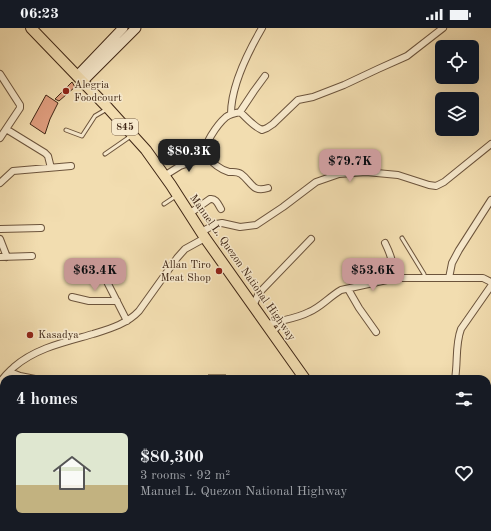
<!DOCTYPE html>
<html lang="en">
<head>
<meta charset="utf-8">
<style>
  body { margin:0; font-family:"Old Standard TT",serif; background:#242831; color:#f1f3f6; height:100vh; display:flex; flex-direction:column; font-size:15px; white-space:nowrap }
  * { box-sizing:border-box; margin:0 }
  p { font-size:13px; color:#9ea1a6 }
  .icon { flex:none; width:22px; height:22px; fill:none; stroke:currentColor; stroke-width:2; stroke-linecap:round; stroke-linejoin:round }
  .map { position:relative; flex:1; overflow:hidden }
  .details { position:absolute; left:0px; top:347px; width:491px; height:156px; display:flex; flex-direction:column; background:#171b24; border-radius:12px 12px 0 0; box-shadow:0 4px 16px #0002 }
  .details>* { flex:none }
  .controls { position:absolute; left:435px; top:12px; display:grid; gap:8px }
  .controls a { display:grid; place-items:center; width:44px; height:44px; border-radius:6px; background:#171b24; box-shadow:0 4px 16px #0002; font-size:20px }
  .price { position:absolute; translate:-50% -34px; padding:0 9px; border-radius:8px; background:#c59692; color:#111; font-size:13px; line-height:26px; filter:drop-shadow(0 1px 2px #0008) }
  .price::after { content:''; position:absolute; left:50%; top:24px; width:12px; height:9px; margin-left:-6px; background:inherit; clip-path:polygon(0 0,100% 0,50% 100%) }
  .price.on { background:#222; color:#fff }
  ul { padding:0; list-style:none }
  li { display:flex; align-items:center; gap:12px; height:100px; padding:0 16px }
  li+li { border-top:1px solid #363941 }
  li span { display:grid; place-items:center; flex:none; width:112px; height:80px; border-radius:6px; color:#555 }
  li>.icon { margin-inline-start:auto }
  span .icon { width:48px; height:48px; fill:#fffc; stroke-width:1 }
  li b { font-size:17px }
  h2 { display:flex; justify-content:space-between; align-items:center; height:48px; padding:0 16px; font-size:17px }
  .status { display:flex; justify-content:space-between; align-items:center; height:28px; padding:0 20px; background:#171b24; direction:ltr }
  .status svg { height:11px; fill:currentColor }
  .map>svg:first-child { display:block }
  .building { fill:#e19f80; stroke:#3f2615 }
  .lines { fill:none; stroke-linecap:round; stroke-linejoin:round }
  .lane-casing { stroke:#6c543c; stroke-width:5 }
  .street-casing { stroke:#6c543c; stroke-width:8 }
  .secondary-casing { stroke:#3f2615; stroke-width:11 }
  .primary-casing { stroke:#3f2615; stroke-width:12 }
  .lane { stroke:#f7e9cc; stroke-width:3 }
  .street { stroke:#f7e9cc; stroke-width:6 }
  .secondary { stroke:#f7e9cc; stroke-width:9 }
  .primary { stroke:#f2ddb0; stroke-width:10 }
  .poi-dot { fill:#8f2418; stroke:#f7e9cc; stroke-width:1.5 }
  .labels { text-anchor:middle; dominant-baseline:central; stroke-width:3; stroke-linejoin:round; paint-order:stroke }
  .shield { fill:#f7e9cc; stroke:#76604c; stroke-width:1 }
  .shield-label { font-size:10px; font-weight:bold; fill:#3f2615 }
  .poi-label { font-size:11px; fill:#3f2615; stroke:#f7e9cc; text-anchor:start }
  .street-label { font-size:11px; fill:#3f2615; stroke:#f7e9cc }
</style>
</head>
<body>
<div class="status"><b>06:23</b><svg viewBox="0 0 49 12"><path d="M0 12V9h3v3zM5 12V6h3v6zM10 12V3h3v9zM15 12V0h3v12zM26 1h20v11H26zM47 4h2v5h-2z"/></svg></div>
<div class="map">
<svg width="491" height="503" viewBox="0 0 491 503">
  <rect width="100%" height="100%" fill="#f2ddb0"/>
  <filter id="stains"><feTurbulence type="fractalNoise" baseFrequency=".005" numOctaves="4"/><feColorMatrix values="0 0 0 0 .2 0 0 0 0 .09 0 0 0 0 .02 0 0 0 .5 -.17"/></filter>
  <radialGradient id="worn" r=".72"><stop offset=".6" stop-color="#630" stop-opacity="0"/><stop offset="1" stop-color="#630" stop-opacity=".3"/></radialGradient>
  <!-- building -->
  <path class="building" d="M 72,54 L 75,59 L 59,73 L 55,71 Z
    M 46,67 L 58,75 L 50,91 L 45,106 L 30,96 Z
    M 208,347 L 226,347 L 226,351 L 208,351 Z
    M 487,401 L 491,401 L 491,409 L 487,409 Z
    M 4,452 L 4,469 L 2,469 L 0,464 L 0,453 Z"/>
  <g class="lines">
    <!-- lane casing -->
    <g class="lane-casing">
      <path id="lane" d="M 66,102 L 82,108 L 95,88 L 107,81
        M 105,126 L 131,108
        M 164,176 L 176,168
        M 402,210 L 424,246 L 425,251
        M 274,304 L 283,296 L 282,292"/>
    </g>
    <!-- street casing -->
    <g class="street-casing">
      <path id="street" d="M 0,46 L 20,77 L 20,80 L 0,110
        M 240,84 L 254,63 L 265,48
        M 231,86 C 231,58 248,24 262,0
        M 6,101 L 45,125 L 48,128 L 51,140
        M 164,148 L 180,138 L 198,132 L 207,128
        M 0,155 L 13,143 L 71,138
        M 268,160 C 252,165 252,154 241,146 C 237,143 233,144 229,144 C 221,142 212,135 207,128 C 200,119 219,95 226,89 C 230,86 235,85 240,84 C 247,90 253,98 262,102 L 267,100 L 273,96 L 298,72 L 313,69 L 344,57 L 378,41 L 407,28 L 443,0
        M 189,186 L 210,171 C 216,170 218,176 221,181
        M 0,201 L 41,200
        M 201,204 L 216,196 L 222,195 L 240,199 L 256,197 L 283,179 L 316,154 L 339,146 L 366,144 L 398,147 L 429,157 L 436,158 L 444,154 L 491,116
        M 0,211 L 7,229
        M 385,215 C 391,227 394,237 396,250
        M 0,229 L 32,228
        M 103,246 L 127,293
        M 449,250 L 452,235 L 459,222 L 491,172
        M 348,261 L 359,280 L 376,304
        M 72,269 L 89,273 L 117,273
        M 253,278 L 259,265 L 311,211
        M 266,297 C 280,292 296,291 309,284 C 321,279 329,269 341,262 L 396,250 L 483,250 L 491,254
        M 10,344 L 20,348 L 35,351
        M 455,351 C 458,334 455,317 461,301 L 491,258
        M 0,355 C 3,349 9,344 14,339 C 36,320 65,314 93,306 C 109,301 127,296 139,283 L 177,230 L 185,221 L 205,210
        M 0,402 L 4,403
        M 235,503 L 236,499"/>
    </g>
    <!-- secondary casing -->
    <g class="secondary-casing">
      <path id="secondary" d="M 77,48 L 123,0
        M 83,53 L 136,0
        M 487,383 L 491,383
        M 487,444 L 491,444
        M 343,503 L 344,499"/>
    </g>
    <!-- primary casing -->
    <g class="primary-casing">
      <path id="primary" d="M 31,0 L 108,80 L 146,122 L 171,157 L 205,210 L 305,351
        M 0,481 L 4,480"/>
    </g>
    <!-- lane -->
    <use href="#lane" class="lane"/>
    <!-- street -->
    <use href="#street" class="street"/>
    <!-- secondary -->
    <use href="#secondary" class="secondary"/>
    <!-- primary -->
    <use href="#primary" class="primary"/>
  </g>
  <!-- markers -->
  <g class="poi-dot">
    <circle cx="66" cy="63" r="4"/>
    <circle cx="219" cy="243" r="4"/>
    <circle cx="30" cy="307" r="4"/>
  </g>
  <g class="labels">
    <!-- shield labels -->
    <rect class="shield" x="112" y="91" width="26" height="16" rx="3"/>
    <g class="shield-label">
      <text x="125" y="99">845</text>
    </g>
    <!-- poi labels -->
    <g class="poi-label">
      <text x="74" y="57">Alegria<tspan x="74" dy="13">Foodcourt</tspan></text>
      <text x="211" y="237" text-anchor="end">Allan Tiro<tspan x="211" dy="13">Meat Shop</tspan></text>
      <text x="38" y="307">Kasadya</text>
    </g>
    <!-- street labels -->
    <g class="street-label">
      <text transform="translate(242 240) rotate(55)">Manuel L. Quezon National Highway</text>
    </g>
  </g>
  <rect width="100%" height="100%" filter="url(#stains)"/>
  <rect width="100%" height="100%" fill="url(#worn)"/>
</svg>
<div class="controls">
<a><svg class="icon" aria-label="locate" viewBox="0 0 24 24"><circle cx="12" cy="12" r="6"/><path d="M12 2v4M12 18v4M2 12h4M18 12h4"/></svg></a>
<a><svg class="icon" aria-label="layers" viewBox="0 0 24 24"><path d="M12 4l9 5-9 5-9-5zM3 14l9 5 9-5"/></svg></a>
</div>
<b class="price on" style="left:189px;top:145px">$80.3K</b>
<b class="price" style="left:350px;top:155px">$79.7K</b>
<b class="price" style="left:95px;top:264px">$63.4K</b>
<b class="price" style="left:373px;top:264px">$53.6K</b>
<section class="details">
<h2>4 homes<svg class="icon" aria-label="filters" viewBox="0 0 24 24"><path d="M4 7h16M4 17h16"/><circle cx="9" cy="7" r="2"/><circle cx="15" cy="17" r="2"/></svg></h2>
<ul>
<li><span style="background:linear-gradient(#dfe7d0 65%,#c2b280 0)"><svg class="icon" aria-label="home" viewBox="0 0 24 24"><path d="M3 11l9-7 9 7M6 9v11h12V9"/></svg></span><div><b>$80,300</b><p>3 rooms · 92 m²</p><p>Manuel L. Quezon National Highway</p></div><svg class="icon" aria-label="heart" viewBox="0 0 24 24"><path d="M12 20l-8-8c-3-5 5-10 8-4 3-6 11-1 8 4z"/></svg></li>
</ul>
</section>
</div>
</body>
</html>
